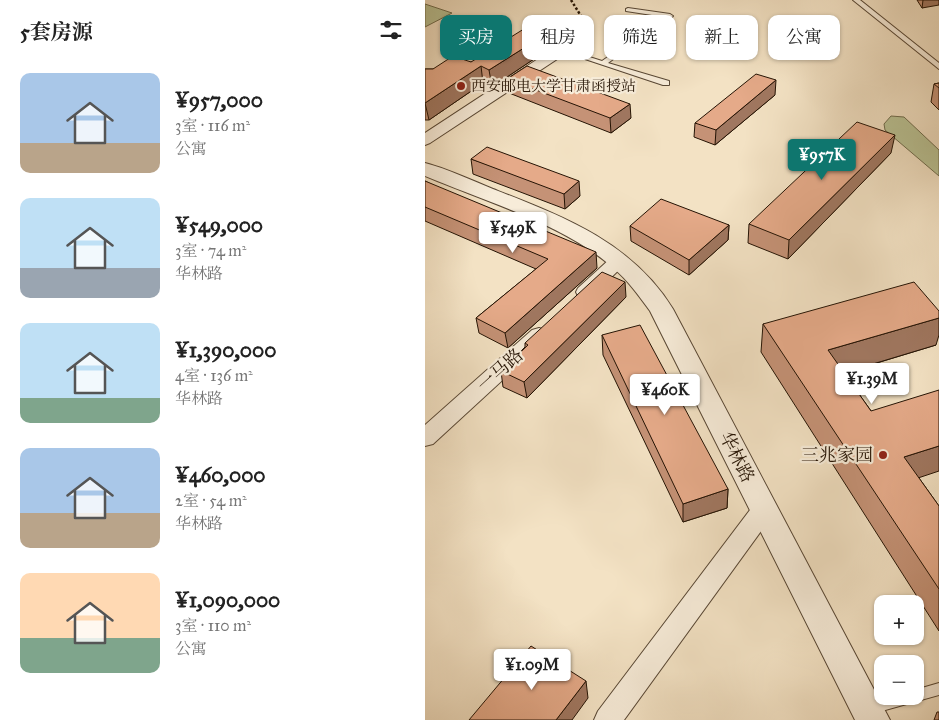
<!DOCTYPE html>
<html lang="zh">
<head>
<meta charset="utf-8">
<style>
  body { margin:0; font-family:"IM FELL Great Primer","Noto Serif SC",serif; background:#f6f6f6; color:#222; height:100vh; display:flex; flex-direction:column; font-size:19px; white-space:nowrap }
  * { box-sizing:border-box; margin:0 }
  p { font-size:16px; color:#767676 }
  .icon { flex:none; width:28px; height:28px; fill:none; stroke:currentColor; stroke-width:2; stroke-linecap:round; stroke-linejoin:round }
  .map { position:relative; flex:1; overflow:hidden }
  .side { display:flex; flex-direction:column; background:#fff; width:425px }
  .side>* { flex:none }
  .hud { position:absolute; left:15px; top:15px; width:424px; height:45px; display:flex; gap:10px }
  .fabs { position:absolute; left:449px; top:595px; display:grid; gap:10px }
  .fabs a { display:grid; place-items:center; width:50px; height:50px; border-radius:10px; background:#fff; box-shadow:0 1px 4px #0004; font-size:25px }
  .price { position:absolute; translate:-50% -42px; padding:0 11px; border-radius:5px; background:#fff; color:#222; font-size:16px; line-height:32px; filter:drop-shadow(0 1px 2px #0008) }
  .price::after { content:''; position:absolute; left:50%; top:30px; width:15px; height:11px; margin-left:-8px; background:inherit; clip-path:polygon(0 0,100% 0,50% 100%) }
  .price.selected { background:#0f766e; color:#fff }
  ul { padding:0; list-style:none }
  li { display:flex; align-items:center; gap:15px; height:125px; padding:0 20px }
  li span { display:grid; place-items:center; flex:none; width:140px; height:100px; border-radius:10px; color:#555 }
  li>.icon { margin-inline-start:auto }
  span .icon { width:60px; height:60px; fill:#fffc; stroke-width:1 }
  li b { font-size:21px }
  h2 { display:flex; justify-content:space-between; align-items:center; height:60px; padding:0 20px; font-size:21px }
  .chip { padding:0 18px; border-radius:10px; background:#fff; box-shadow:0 1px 4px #0004; font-size:18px; line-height:45px }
  .chip.selected { background:#0f766e; color:#fff }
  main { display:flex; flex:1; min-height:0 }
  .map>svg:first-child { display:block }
  .green { fill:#bac395; stroke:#6f6b4c }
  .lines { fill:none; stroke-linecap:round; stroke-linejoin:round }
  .service-casing { stroke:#584734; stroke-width:2 }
  .minor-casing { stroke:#584734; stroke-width:2 }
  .tertiary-casing { stroke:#584734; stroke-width:2 }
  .path { stroke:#241304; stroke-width:2.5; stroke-dasharray:2.5 2; stroke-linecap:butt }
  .service { fill:#f7ecd9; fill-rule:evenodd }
  .minor { fill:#f7ecd9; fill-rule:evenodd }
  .tertiary { fill:#f7ecd9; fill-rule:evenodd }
  .wall { fill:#c59276; stroke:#241304 }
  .shaded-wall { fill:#a07760; stroke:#241304 }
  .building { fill:#e5aa89; stroke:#241304 }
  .poi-dot { fill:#8f2418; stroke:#f7ecd9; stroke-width:2 }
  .labels { text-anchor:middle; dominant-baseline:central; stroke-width:4.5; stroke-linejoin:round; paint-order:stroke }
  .far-poi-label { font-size:15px; fill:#241304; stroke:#f7ecd9; text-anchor:start }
  .street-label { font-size:18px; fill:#241304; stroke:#f7ecd9 }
  .poi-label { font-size:18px; fill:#241304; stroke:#f7ecd9; text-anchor:end }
</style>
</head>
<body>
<main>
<section class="side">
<h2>5套房源<svg class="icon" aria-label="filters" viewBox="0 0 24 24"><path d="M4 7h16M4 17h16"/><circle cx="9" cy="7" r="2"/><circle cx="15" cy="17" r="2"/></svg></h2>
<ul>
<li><span style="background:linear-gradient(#a9c7e8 70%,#b9a48a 0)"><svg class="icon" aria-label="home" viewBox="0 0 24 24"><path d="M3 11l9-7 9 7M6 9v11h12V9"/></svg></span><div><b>¥957,000</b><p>3室 · 116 m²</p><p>公寓</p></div></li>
<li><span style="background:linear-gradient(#bfe0f5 70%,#9aa5b1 0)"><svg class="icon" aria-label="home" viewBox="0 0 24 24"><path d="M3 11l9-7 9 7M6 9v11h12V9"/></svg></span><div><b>¥549,000</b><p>3室 · 74 m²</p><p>华林路</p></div></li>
<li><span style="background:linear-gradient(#bfe0f5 75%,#7fa58c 0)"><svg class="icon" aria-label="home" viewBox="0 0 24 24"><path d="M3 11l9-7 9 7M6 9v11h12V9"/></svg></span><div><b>¥1,390,000</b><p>4室 · 136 m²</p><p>华林路</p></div></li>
<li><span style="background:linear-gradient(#a9c7e8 65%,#b9a48a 0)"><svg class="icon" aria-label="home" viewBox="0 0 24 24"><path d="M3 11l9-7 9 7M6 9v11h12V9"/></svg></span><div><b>¥460,000</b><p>2室 · 54 m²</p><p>华林路</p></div></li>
<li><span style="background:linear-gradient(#ffd9b3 65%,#7fa58c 0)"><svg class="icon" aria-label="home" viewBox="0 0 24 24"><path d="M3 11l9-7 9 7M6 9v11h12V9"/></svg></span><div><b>¥1,090,000</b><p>3室 · 110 m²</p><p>公寓</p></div></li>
</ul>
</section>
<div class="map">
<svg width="514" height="720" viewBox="0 0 514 720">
  <rect width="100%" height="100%" fill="#f3e2c4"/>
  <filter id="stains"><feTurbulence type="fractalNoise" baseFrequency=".004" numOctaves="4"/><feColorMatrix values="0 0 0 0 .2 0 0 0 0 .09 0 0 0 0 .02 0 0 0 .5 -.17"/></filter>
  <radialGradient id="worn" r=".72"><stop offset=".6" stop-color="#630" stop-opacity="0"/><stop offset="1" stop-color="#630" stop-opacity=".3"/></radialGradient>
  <!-- green -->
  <path class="green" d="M 0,4 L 27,13 L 0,27 Z
    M 466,116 L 479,117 L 514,150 L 514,176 L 460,130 L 459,124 Z"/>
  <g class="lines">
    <!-- service casing -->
    <g class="service-casing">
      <path id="service" d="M 428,0 L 435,0 L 514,63 L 514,69 Z
        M 203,8 L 245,14 L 248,16 L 227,36 L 207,45 L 183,63 L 244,81 L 244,85 L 238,85 L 133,50 L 136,48 L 177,61 L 203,43 L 223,34 L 240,17 L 201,11 L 201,9 Z
        M 514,683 L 514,695 L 446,714 L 441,713 L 439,708 L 441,703 L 465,696 L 490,696 L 490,690 Z"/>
    </g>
    <!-- minor casing -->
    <g class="minor-casing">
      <path id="minor" d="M 153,35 L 160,39 L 158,42 L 5,143 L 0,145 L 0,133 L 148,36 Z
        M 193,255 L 199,257 L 202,261 L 199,265 L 167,296 L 160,298 L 153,296 L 151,292 L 153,288 L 187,257 Z
        M 114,328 L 121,330 L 124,335 L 121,340 L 8,444 L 0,446 L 0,425 L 107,330 Z
        M 339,500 L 347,502 L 351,509 L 347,516 L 199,720 L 169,720 L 173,711 L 331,502 Z"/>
    </g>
    <!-- tertiary casing -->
    <g class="tertiary-casing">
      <path id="tertiary" d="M 0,163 C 23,169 46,180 68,189 C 137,216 207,242 248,309 L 465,720 L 430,720 L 225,311 C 214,296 203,280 188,268 C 141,225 59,201 0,176 Z"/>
    </g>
    <!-- path -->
    <path class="path" d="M 146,0 L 161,24 L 159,27"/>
    <!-- service -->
    <use href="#service" class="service"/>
    <!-- minor -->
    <use href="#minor" class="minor"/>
    <!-- tertiary -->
    <use href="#tertiary" class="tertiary"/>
  </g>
  <!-- wall -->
  <path class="wall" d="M 492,0 L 514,0 L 497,8 Z
    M 110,41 L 112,57 L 67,87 L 58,83 L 4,120 L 0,120 L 0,69 L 8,69 L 46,62 Z
    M 82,79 L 206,118 L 186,133 L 84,93 Z
    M 514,83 L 514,110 L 506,102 L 509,84 Z
    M 350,95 L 290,145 L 269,137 L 270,123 Z
    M 466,153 L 363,259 L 323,243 L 324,224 Z
    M 46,159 L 155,196 L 140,209 L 48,174 Z
    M 0,181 L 172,268 L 83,348 L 54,333 L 51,318 L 111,269 L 0,221 Z
    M 304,225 L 303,240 L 264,275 L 206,241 L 205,226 Z
    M 201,297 L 102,398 L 78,387 L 76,371 L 100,347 L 100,343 Z
    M 338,324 L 511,345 L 419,373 L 514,506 L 514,631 L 336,352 Z
    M 177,335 L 303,489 L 302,508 L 258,522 L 178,355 Z
    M 512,712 L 514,712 L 514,720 L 509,720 Z"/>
  <!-- shaded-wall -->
  <path class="shaded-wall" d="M 498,0 L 514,0 L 514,5 L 497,8 Z
    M 110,41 L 112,57 L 67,87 L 64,70 Z
    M 56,66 L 58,83 L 4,120 L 0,103 Z
    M 351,80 L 350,95 L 290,145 L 291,130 Z
    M 205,104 L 206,118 L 186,133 L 185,118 Z
    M 470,135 L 466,153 L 363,259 L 364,240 Z
    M 154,181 L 155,196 L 140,209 L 139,194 Z
    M 304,225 L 303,240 L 264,275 L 264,260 Z
    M 171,252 L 172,268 L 83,348 L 80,333 Z
    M 200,282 L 201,297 L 102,398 L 99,382 Z
    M 514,318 L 514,335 L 511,345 L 398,379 L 403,350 Z
    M 514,446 L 514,471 L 472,485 L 479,457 Z
    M 303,489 L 302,508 L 258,522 L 258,504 Z
    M 161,681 L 163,698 L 147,720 L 131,720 Z"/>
  <!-- building -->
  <path class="building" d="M 102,27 L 110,41 L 64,70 L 56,66 L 0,103 L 0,69 L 8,69 L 28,56 L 46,62 Z
    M 102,66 L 205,104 L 185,118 L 82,79 Z
    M 331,74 L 351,80 L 291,130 L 270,123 Z
    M 514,83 L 514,88 L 509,84 Z
    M 432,122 L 470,135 L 364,240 L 324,224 Z
    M 62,147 L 154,181 L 139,194 L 46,159 Z
    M 0,181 L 171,252 L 80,333 L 51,318 L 123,259 L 0,207 Z
    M 236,199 L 304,225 L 264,260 L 205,226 Z
    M 177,272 L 200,282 L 99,382 L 76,371 L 103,345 L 100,343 Z
    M 489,282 L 514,311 L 514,318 L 403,350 L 446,411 L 514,390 L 514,446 L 479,457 L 514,506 L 514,589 L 338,324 Z
    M 215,325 L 303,489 L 258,504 L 177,335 Z
    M 106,646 L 161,681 L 131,720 L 44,720 Z"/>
  <!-- markers -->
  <g class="poi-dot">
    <circle cx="36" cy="86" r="5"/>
    <circle cx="458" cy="455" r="5"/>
  </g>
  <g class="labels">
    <!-- far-poi labels -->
    <g class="far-poi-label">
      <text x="46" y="86">西安邮电大学甘肃函授站</text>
    </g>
    <!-- street labels -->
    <g class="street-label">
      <text transform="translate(75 370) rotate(-42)">一马路</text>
      <text transform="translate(312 457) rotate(63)">华林路</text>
    </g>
    <!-- poi labels -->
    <g class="poi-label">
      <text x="448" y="455">三兆家园</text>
    </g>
  </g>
  <rect width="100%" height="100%" filter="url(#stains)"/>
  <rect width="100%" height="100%" fill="url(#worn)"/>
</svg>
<div class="fabs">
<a>+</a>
<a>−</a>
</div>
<b class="price selected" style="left:397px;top:181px">¥957K</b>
<b class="price" style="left:88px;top:254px">¥549K</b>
<b class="price" style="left:447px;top:405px">¥1.39M</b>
<b class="price" style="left:240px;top:416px">¥460K</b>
<b class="price" style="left:107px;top:691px">¥1.09M</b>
<div class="hud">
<a class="chip selected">买房</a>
<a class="chip">租房</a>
<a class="chip">筛选</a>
<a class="chip">新上</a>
<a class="chip">公寓</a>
</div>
</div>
</main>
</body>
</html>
